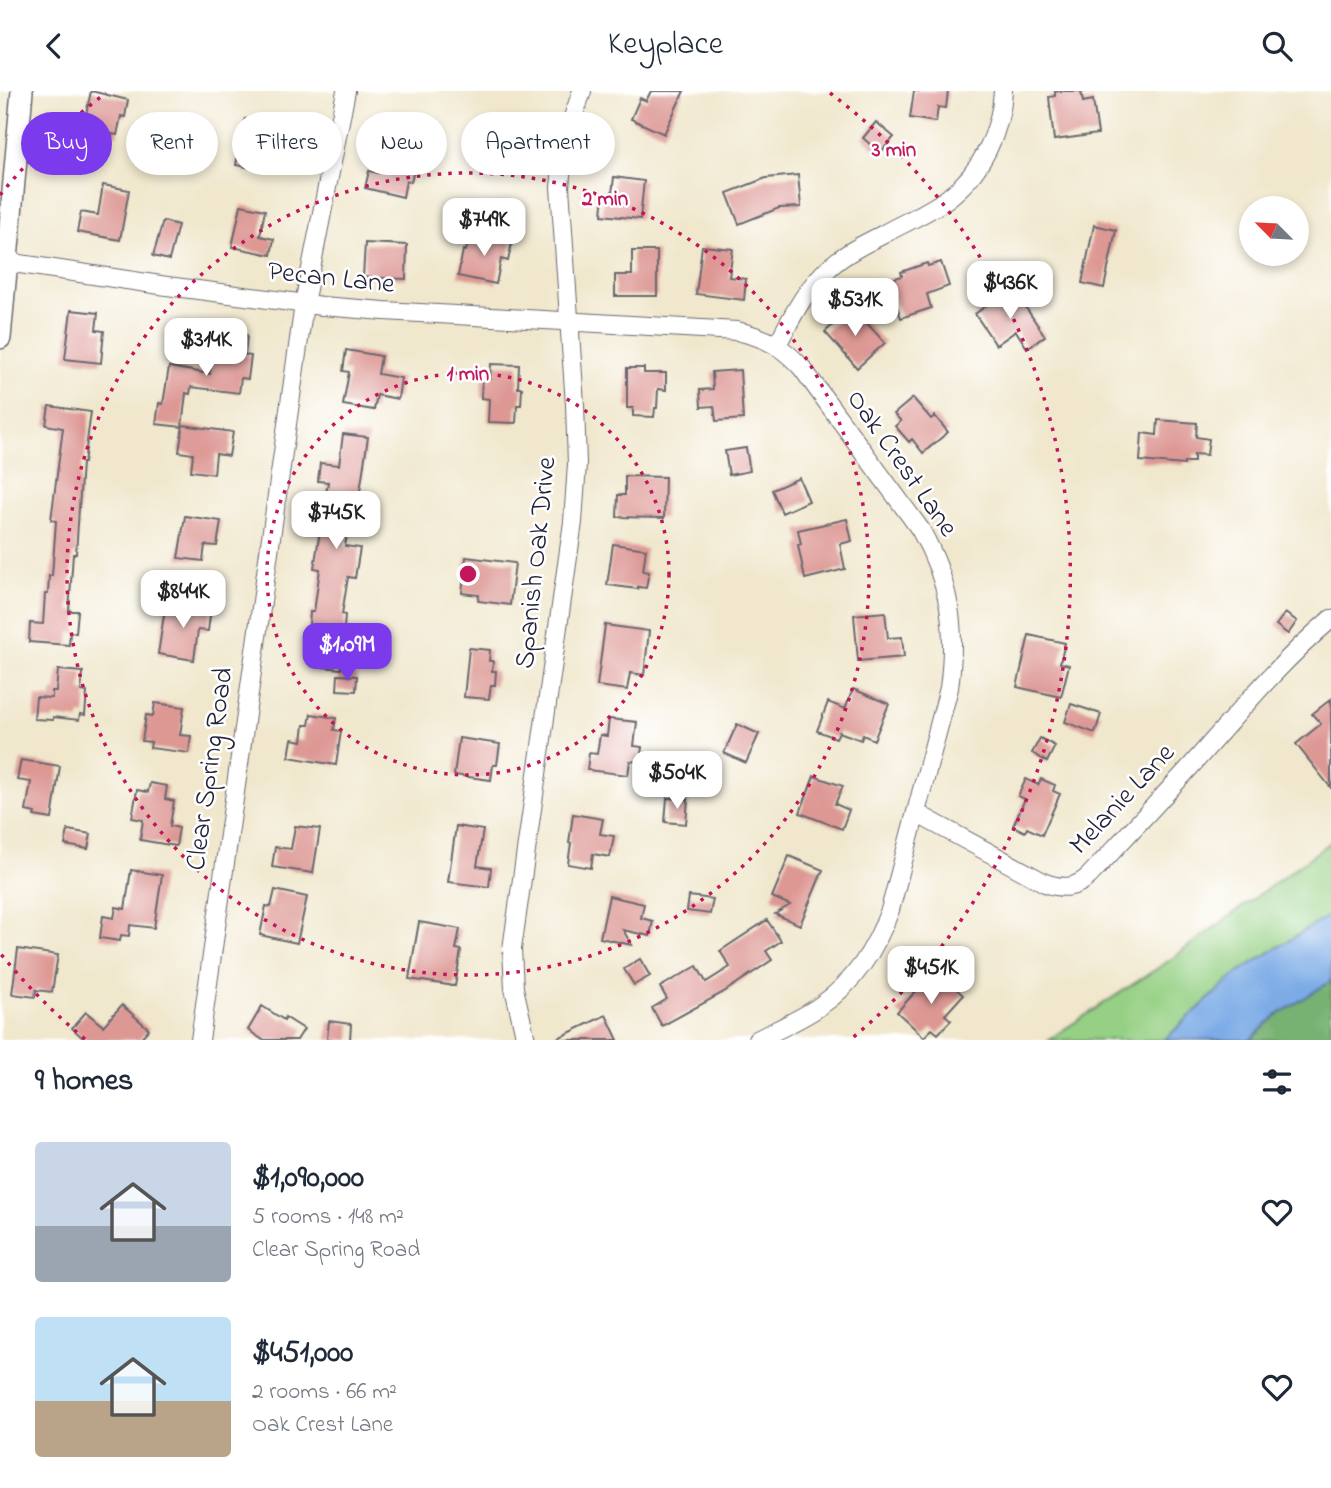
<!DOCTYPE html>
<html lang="en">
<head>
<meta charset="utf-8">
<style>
  body { margin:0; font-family:"Indie Flower",sans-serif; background:#f2f2f3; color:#1f2937; height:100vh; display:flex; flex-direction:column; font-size:26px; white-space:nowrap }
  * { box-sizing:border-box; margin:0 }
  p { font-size:23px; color:#747a83 }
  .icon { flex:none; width:38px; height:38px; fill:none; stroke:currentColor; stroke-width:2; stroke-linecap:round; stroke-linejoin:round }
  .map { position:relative; height:949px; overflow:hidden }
  .sheet { display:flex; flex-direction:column; background:#fff; flex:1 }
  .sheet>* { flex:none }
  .guide { position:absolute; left:21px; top:21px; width:700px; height:63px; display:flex; gap:14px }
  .needle { width:46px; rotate:294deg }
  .controls { position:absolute; left:1239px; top:105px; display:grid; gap:14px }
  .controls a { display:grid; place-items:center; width:70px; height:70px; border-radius:50%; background:#fff; box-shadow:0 4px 10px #0003; font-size:35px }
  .price { position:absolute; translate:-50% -60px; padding:0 16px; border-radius:14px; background:#fff; color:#222; font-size:23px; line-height:46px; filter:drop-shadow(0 2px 4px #0008) }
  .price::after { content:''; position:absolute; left:50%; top:42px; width:21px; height:16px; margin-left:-10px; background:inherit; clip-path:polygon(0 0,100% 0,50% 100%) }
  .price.selected { background:#7c3aed; color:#fff }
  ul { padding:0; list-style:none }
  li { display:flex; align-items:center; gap:21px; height:175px; padding:0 35px }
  li span { display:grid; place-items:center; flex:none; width:196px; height:140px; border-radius:7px; color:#555 }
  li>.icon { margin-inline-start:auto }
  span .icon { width:84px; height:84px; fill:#fffc; stroke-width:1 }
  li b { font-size:30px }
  h2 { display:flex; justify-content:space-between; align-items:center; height:84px; padding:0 35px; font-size:30px }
  .tag { padding:0 24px; border-radius:32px; background:#fff; box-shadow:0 4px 10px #0003; font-size:24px; line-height:63px }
  .tag.selected { background:#7c3aed; color:#fff }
  header { display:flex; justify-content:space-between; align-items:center; height:91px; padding:0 35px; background:#fff; font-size:32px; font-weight:600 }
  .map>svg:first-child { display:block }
  .green { fill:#96d084; stroke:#5c7960; stroke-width:2 }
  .forest { fill:#78b272; stroke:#4d6a56; stroke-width:2 }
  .water { fill:#7cabe6; stroke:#4f6690; stroke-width:2 }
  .building { fill:#dd9894 }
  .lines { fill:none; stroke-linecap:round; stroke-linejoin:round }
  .minor-casing { stroke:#6a676e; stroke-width:20 }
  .tertiary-casing { stroke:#6a676e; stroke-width:24 }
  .minor { stroke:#fff; stroke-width:18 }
  .tertiary { stroke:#fff; stroke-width:21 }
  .ring { fill:none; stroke:#c2185b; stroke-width:3.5; stroke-dasharray:3.5 7 }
  .labels { text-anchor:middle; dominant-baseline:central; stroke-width:5; stroke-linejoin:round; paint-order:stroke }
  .street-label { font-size:28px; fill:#22223b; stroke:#fff }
  .centre { fill:#c2185b; stroke:#fff; stroke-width:3.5 }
  .ring-label { font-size:21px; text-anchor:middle; font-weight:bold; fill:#c2185b; stroke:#fff; stroke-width:5; stroke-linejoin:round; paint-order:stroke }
</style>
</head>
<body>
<header><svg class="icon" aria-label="back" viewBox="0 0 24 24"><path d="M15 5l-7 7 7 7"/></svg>Keyplace<svg class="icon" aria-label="search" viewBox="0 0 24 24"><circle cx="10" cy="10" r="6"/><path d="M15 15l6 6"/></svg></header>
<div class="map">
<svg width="1331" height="949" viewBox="0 0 1331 949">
  <rect width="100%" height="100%" fill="#fff"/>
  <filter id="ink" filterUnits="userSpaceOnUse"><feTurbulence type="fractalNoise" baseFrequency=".0143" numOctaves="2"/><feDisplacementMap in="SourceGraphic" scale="14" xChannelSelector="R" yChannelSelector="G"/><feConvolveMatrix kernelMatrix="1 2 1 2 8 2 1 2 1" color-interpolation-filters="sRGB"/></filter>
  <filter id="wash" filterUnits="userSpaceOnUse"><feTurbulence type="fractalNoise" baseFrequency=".00686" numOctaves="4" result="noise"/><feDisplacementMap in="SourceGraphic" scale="28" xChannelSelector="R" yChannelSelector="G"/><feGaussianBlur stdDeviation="1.57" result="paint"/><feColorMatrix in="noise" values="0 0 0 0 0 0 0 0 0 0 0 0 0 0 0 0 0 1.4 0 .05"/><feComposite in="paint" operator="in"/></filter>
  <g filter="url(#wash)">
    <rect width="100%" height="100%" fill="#f0e7cc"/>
    <!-- green -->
    <path class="green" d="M 1331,751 L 1331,949 L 1048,949 L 1170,869 Z"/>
    <!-- forest -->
    <path class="forest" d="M 1331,890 L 1331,949 L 1250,949 L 1276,925 Z"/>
    <!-- water -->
    <path class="water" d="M 1331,823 L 1331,890 L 1276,925 L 1250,949 L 1164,949 L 1237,882 Z"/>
    <g id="blocks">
      <!-- building -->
      <path class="building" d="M 91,0 L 128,9 L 125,26 L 121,25 L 117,44 L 112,43 L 109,56 L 88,51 L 90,38 L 88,37 L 90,29 L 85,28 Z
        M 651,0 L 684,0 L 664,43 L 631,28 L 640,7 L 646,10 Z
        M 914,0 L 948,0 L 946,17 L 938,16 L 936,31 L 910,27 Z
        M 1055,0 L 1081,0 L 1083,11 L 1093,9 L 1098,43 L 1054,49 L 1049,6 L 1055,5 Z
        M 245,28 L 284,35 L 280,56 L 267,54 L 262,79 L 236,74 Z
        M 876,31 L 894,46 L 880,62 L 863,47 Z
        M 489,38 L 517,45 L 509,77 L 481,71 Z
        M 386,51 L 413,57 L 410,70 L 416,72 L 411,91 L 406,90 L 403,106 L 365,97 L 369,80 L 379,82 Z
        M 798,84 L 801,116 L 779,117 L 739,133 L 727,102 L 766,87 Z
        M 614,86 L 644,90 L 640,128 L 602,124 L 604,102 L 612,103 Z
        M 103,94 L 129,99 L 120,149 L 77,141 L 81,121 L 98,124 Z
        M 241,114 L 265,119 L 260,145 L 274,148 L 271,164 L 232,156 Z
        M 163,130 L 178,134 L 169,169 L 153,165 Z
        M 1094,134 L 1116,139 L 1104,197 L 1082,192 Z
        M 470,142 L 512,151 L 508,170 L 501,168 L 496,193 L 458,185 L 463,159 L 466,160 Z
        M 365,152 L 407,154 L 406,188 L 363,186 Z
        M 702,155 L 733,158 L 729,186 L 746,188 L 744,209 L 696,203 Z
        M 632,160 L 657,160 L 657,205 L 615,205 L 615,184 L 632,184 Z
        M 941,171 L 949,195 L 927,203 L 931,217 L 901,227 L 888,189 L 902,185 L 901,181 L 927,172 L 928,175 Z
        M 1016,202 L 1045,245 L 1027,257 L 1016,240 L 996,254 L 975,223 L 994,209 L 998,214 Z
        M 852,216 L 885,252 L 857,277 L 825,241 Z
        M 71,219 L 98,222 L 96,239 L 104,240 L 101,272 L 65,268 Z
        M 223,240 L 247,244 L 245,264 L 251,265 L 248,288 L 241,287 L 239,302 L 191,296 L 190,303 L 186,302 L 182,336 L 156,333 L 159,312 L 163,313 L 169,276 L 210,283 L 213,261 L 220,263 Z
        M 346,259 L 381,265 L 378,283 L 401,287 L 398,308 L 377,304 L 374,319 L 343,314 L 349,281 L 343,280 Z
        M 491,273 L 519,274 L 518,297 L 522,297 L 521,314 L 517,314 L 516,332 L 488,331 L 489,308 L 481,307 L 482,288 L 490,288 Z
        M 627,277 L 644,277 L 644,282 L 666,282 L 666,299 L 658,298 L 657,317 L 655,317 L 654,326 L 633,325 L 633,317 L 627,317 Z
        M 740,279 L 743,328 L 716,330 L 714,315 L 701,316 L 700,299 L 713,298 L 712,281 Z
        M 913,307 L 931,328 L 935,325 L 948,341 L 923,362 L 912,348 L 909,351 L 895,335 L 901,330 L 894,323 Z
        M 49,315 L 91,321 L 84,372 L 82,372 L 76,463 L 73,463 L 69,520 L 78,520 L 76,542 L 70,541 L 69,554 L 29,551 L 30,532 L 43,533 L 45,503 L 48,503 L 49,485 L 52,485 L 56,430 L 51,429 L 63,337 L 46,334 Z
        M 1158,329 L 1197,332 L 1196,346 L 1209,348 L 1207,364 L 1194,363 L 1194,371 L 1184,371 L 1184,374 L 1140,370 L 1142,342 L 1157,344 Z
        M 183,334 L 233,341 L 229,365 L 216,363 L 214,383 L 191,380 L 193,363 L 179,361 Z
        M 343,343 L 368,346 L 357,421 L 351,420 L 345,455 L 360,457 L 355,487 L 348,486 L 342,523 L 345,524 L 341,578 L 312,575 L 314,547 L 308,547 L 310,521 L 314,521 L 320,478 L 314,477 L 328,391 L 318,390 L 320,372 L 339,374 Z
        M 746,357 L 750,380 L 729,384 L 725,360 Z
        M 625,385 L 665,386 L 664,427 L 617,426 L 618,404 L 625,404 Z
        M 799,387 L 809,410 L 782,422 L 772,399 Z
        M 185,425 L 221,430 L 217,455 L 205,454 L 203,470 L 178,467 Z
        M 847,428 L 852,450 L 840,453 L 845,478 L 805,488 L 798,454 L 801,453 L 798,439 Z
        M 613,453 L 646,458 L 643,480 L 649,481 L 646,497 L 638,496 L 638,498 L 607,494 Z
        M 466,466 L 515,472 L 510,514 L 478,510 L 479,504 L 462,502 Z
        M 166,511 L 211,517 L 208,540 L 198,539 L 194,569 L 158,563 Z
        M 885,521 L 888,547 L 902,546 L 904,566 L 858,570 L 854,524 Z
        M 1285,522 L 1297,530 L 1288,543 L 1276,534 Z
        M 605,534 L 649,540 L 644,584 L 630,582 L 627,599 L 597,595 Z
        M 1029,544 L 1065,552 L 1060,572 L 1069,574 L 1061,606 L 1017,596 Z
        M 469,557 L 490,559 L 489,570 L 493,570 L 492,580 L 496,580 L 495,594 L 491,594 L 489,608 L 464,606 Z
        M 58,579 L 83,581 L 81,600 L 87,601 L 85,624 L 80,623 L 79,629 L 53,626 L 53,629 L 34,628 L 36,606 L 52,607 L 52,600 L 56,600 Z
        M 338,584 L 357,585 L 356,600 L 337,599 Z
        M 853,598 L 889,613 L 874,649 L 863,644 L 861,649 L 839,641 L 836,647 L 817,640 L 828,611 L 845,618 Z
        M 1331,608 L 1331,697 L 1296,653 L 1321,633 L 1312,623 Z
        M 155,612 L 184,616 L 180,644 L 191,645 L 189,662 L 150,657 L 151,651 L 142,650 L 146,624 L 153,625 Z
        M 1071,613 L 1101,623 L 1095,642 L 1065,631 Z
        M 311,623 L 336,627 L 334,639 L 341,640 L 336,674 L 289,666 L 292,648 L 302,650 L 304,634 L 309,634 Z
        M 609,628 L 637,631 L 634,655 L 642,656 L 640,671 L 630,670 L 628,684 L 587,679 L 589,662 L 597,663 L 600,644 L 607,645 Z
        M 737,633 L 759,643 L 746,672 L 724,662 Z
        M 459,647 L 500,653 L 497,674 L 493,674 L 491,689 L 454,684 Z
        M 1040,647 L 1055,655 L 1047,671 L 1032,662 Z
        M 21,669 L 60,675 L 52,728 L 34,725 L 35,722 L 26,720 L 31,691 L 17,689 Z
        M 814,685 L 843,695 L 835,713 L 849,719 L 842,738 L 800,722 Z
        M 1026,688 L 1038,694 L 1041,688 L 1055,694 L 1053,700 L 1060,703 L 1042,744 L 1027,737 L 1025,741 L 1013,735 L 1025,708 L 1018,705 Z
        M 150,692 L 167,695 L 165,708 L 174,710 L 170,735 L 179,737 L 176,755 L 140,749 L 143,729 L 132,727 L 137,699 L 148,701 Z
        M 667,707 L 688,708 L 686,733 L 665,731 Z
        M 573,723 L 603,728 L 600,743 L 614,745 L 610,766 L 593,763 L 591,777 L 568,773 L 571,752 L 569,752 Z
        M 295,735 L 320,738 L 313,782 L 272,776 L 275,756 L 291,758 Z
        M 456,735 L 483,739 L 477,775 L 491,777 L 489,796 L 448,791 Z
        M 68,739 L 91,743 L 88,758 L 65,754 Z
        M 789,765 L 823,779 L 800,834 L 775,823 L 790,814 L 772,806 Z
        M 131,779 L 162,784 L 154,837 L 130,834 L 129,845 L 121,844 L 120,850 L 100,847 L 103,825 L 114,827 L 116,816 L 125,818 Z
        M 275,799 L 307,806 L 297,852 L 260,844 L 266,815 L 271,816 Z
        M 609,805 L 644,813 L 641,827 L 653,830 L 650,845 L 623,839 L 632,854 L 600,847 Z
        M 689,805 L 713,808 L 710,823 L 687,820 Z
        M 767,829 L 781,850 L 766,860 L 772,869 L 724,901 L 662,935 L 652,917 L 667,908 L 660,896 L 697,875 L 706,891 L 730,876 L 720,860 Z
        M 419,831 L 460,838 L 456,858 L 461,859 L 455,895 L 409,888 Z
        M 18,858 L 58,864 L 52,901 L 36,899 L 35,906 L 12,903 Z
        M 640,868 L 650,885 L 634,894 L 624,878 Z
        M 941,884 L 963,904 L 945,924 L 951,929 L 938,943 L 932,938 L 924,946 L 897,921 L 924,891 L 930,896 Z
        M 122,914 L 149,938 L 139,949 L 85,949 L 72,937 L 86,921 L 103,935 Z
        M 262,915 L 284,929 L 285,926 L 304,938 L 297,949 L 263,949 L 248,939 Z
        M 606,924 L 618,949 L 554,949 Z
        M 329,930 L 351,933 L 350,949 L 327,949 Z"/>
    </g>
  </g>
  <g filter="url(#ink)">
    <use href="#blocks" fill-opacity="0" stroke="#6a676e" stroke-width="2"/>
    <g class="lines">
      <!-- minor casing -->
      <g class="minor-casing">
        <path id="minor" d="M 0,170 L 167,195 L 322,215 L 384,220 L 737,240 C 767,247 782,255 802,277 L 920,438 C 950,491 957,537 949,597 L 890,819 C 875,859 855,891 820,915 C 800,929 778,938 757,949
          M 777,254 C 793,224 805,198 831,175 C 846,162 864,153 882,144 C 903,132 928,122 948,107 C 981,82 1001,41 1003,0
          M 916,722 L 1045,792 C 1062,798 1075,798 1089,785 C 1123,749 1157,712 1191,675 C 1236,624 1279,572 1331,528
          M 200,949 L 304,213 L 346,0
          M 526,949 L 514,897 L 512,858 L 573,431 L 577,373 L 575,314 L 560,96 L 564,53 L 582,0"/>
      </g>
      <!-- tertiary casing -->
      <g class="tertiary-casing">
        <path id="tertiary" d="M 0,247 L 22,0"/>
      </g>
      <!-- minor -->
      <use href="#minor" class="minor"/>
      <!-- tertiary -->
      <use href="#tertiary" class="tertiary"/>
    </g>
  </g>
  <!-- distance rings -->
  <g class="ring">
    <circle cx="468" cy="483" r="201"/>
    <circle cx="468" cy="483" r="401"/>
    <path d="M85 948A602 602 0 0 1 0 862M0 104A602 602 0 0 1 106 2M830 2A602 602 0 0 1 851 948"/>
  </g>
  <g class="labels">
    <!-- street labels -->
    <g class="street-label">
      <text transform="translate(331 188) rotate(6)">Pecan Lane</text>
      <text transform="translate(901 373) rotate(55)">Oak Crest Lane</text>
      <text transform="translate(537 472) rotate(-84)">Spanish Oak Drive</text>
      <text transform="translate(211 678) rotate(-82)">Clear Spring Road</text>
      <text transform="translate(1123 709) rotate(-47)">Melanie Lane</text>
    </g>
  </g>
  <circle cx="468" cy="483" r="10" class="centre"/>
  <g class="ring-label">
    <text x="894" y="65">3 min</text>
    <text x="605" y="114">2 min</text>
    <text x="468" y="289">1 min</text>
  </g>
</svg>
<div class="controls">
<a><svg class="needle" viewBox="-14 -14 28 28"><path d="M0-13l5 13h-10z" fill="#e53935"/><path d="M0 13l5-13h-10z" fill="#747a83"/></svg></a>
</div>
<b class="price" style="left:484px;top:167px">$749K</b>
<b class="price" style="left:1010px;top:230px">$436K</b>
<b class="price" style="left:855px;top:247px">$531K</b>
<b class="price" style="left:206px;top:287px">$314K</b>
<b class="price" style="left:336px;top:460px">$745K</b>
<b class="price" style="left:183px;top:539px">$844K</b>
<b class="price selected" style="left:347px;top:592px">$1.09M</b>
<b class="price" style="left:677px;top:720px">$504K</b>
<b class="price" style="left:931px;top:915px">$451K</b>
<div class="guide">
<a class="tag selected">Buy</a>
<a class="tag">Rent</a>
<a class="tag">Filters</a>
<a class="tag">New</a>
<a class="tag">Apartment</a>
</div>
</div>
<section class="sheet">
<h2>9 homes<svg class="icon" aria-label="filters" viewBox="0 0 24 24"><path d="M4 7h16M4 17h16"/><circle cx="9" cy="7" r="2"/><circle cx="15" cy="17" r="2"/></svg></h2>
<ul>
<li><span style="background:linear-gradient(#c9d6e8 60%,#9aa5b1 0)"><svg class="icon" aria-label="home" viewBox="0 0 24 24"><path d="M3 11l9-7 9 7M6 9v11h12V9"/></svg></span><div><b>$1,090,000</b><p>5 rooms · 148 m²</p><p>Clear Spring Road</p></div><svg class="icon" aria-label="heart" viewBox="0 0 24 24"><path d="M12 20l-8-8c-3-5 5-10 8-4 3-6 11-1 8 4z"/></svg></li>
<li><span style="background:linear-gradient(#bfe0f5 60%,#b9a48a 0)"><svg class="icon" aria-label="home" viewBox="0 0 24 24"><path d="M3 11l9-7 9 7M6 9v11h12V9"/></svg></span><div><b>$451,000</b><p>2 rooms · 66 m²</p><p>Oak Crest Lane</p></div><svg class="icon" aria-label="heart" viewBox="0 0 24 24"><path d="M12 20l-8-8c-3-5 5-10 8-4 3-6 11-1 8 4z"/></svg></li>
</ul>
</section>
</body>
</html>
